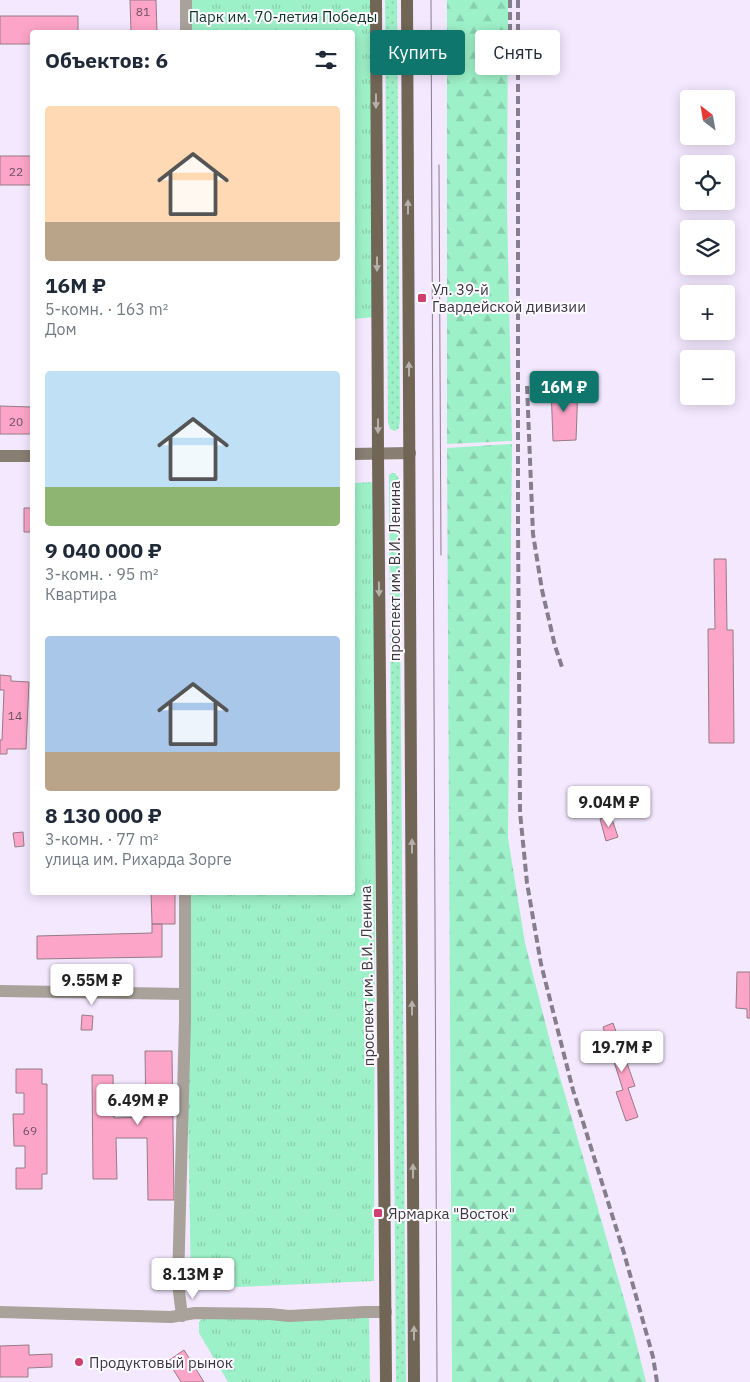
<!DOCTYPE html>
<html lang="ru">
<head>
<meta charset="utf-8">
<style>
  body { margin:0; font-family:"IBM Plex Sans",sans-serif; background:#f6f6f7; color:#1f2937; height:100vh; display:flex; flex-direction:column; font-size:19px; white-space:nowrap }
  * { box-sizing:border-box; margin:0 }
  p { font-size:16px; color:#747a83 }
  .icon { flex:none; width:28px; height:28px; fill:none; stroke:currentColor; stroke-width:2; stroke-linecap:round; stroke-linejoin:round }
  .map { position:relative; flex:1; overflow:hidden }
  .details { position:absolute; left:30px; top:30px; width:325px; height:865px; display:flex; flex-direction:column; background:#fff; border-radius:5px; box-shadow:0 2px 12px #0003 }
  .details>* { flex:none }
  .banner { position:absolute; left:370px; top:30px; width:305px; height:45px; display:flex; gap:10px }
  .needle { width:32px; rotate:329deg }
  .tools { position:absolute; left:680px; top:90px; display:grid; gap:10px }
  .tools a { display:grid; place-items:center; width:55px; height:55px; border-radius:5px; background:#fff; box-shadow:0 2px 12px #0003; font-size:25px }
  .price { position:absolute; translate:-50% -42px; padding:0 11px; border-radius:5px; background:#fff; color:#222; font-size:16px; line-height:32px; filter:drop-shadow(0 1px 2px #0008) }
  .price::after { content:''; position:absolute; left:50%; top:30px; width:15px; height:11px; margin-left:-8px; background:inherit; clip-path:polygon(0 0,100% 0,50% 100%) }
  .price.on { background:#0f766e; color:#fff }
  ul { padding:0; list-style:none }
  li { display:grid; align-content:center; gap:10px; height:265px; padding:0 15px }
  li span { display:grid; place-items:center; height:155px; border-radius:5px; color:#555 }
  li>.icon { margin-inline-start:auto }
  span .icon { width:90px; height:90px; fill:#fffc; stroke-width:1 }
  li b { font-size:21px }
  h2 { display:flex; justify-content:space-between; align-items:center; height:60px; padding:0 15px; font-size:21px }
  .chip { padding:0 18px; border-radius:5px; background:#fff; box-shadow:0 2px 12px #0003; font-size:18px; line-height:45px }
  .chip.on { background:#0f766e; color:#fff }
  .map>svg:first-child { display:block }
  .grass { fill:url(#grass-dots) }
  .forest { fill:url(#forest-firs) }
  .park { fill:url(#park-tufts) }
  .building { fill:#fda5c8; stroke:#947c84 }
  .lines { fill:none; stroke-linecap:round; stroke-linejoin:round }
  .minor { stroke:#a9a29a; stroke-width:12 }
  .secondary { stroke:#887e72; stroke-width:12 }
  .primary { stroke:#716556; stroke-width:12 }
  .tram { stroke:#857e8c; stroke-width:1 }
  .rail { stroke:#857e8c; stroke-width:4; stroke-dasharray:8 4; stroke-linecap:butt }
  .oneway { fill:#b6b0aa }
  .poi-dot { fill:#cd406f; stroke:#fcfafe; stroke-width:2 }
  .labels { text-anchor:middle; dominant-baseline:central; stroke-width:4; stroke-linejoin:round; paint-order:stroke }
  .number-label { font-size:12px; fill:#6c5261 }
  .park-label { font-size:15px; fill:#0b3624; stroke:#fcfafe }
  .poi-label { font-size:15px; fill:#3b373f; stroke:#fcfafe; text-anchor:start }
  .street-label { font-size:15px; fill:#3b373f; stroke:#fcfafe }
</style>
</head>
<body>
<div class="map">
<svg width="750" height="1382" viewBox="0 0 750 1382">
  <defs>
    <pattern id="grass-dots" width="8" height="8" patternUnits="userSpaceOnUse" patternTransform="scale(1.25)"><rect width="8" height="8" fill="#9df1c8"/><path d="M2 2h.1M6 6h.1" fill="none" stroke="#88cfad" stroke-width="1.8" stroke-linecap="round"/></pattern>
    <pattern id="forest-firs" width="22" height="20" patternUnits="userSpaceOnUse" patternTransform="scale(1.25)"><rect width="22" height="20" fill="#9df1c8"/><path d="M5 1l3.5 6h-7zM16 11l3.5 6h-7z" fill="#88cfad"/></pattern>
    <pattern id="park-tufts" width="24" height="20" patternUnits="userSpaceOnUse" patternTransform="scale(1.25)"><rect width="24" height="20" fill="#9df1c8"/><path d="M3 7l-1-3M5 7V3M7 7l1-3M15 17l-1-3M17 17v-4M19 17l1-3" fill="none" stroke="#88cfad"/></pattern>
  </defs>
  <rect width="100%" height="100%" fill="#f4e8fe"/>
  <!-- grass -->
  <path class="grass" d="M 385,0 L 397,0 L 400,419 L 399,428 L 395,431 L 390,429 L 388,422 Z
    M 392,473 L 395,473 L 399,479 L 406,1382 L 396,1382 L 389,480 L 389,475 Z"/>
  <!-- forest -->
  <path class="forest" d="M 447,0 L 508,0 L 507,208 L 512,441 L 447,444 Z
    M 512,444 L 508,838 L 525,943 L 553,1053 L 633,1330 L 646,1382 L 452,1382 L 447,448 Z"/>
  <!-- park -->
  <path class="park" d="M 188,0 L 371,0 L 375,317 L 353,319 L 352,32 L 188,32 Z
    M 376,482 L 374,1281 L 191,1289 L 186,995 L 187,893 L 352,892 L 353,483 Z
    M 208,1313 L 369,1315 L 370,1382 L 228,1382 L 199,1333 L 199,1322 Z"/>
  <!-- building -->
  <path class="building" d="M 130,0 L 156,0 L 157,32 L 131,32 Z
    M 0,16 L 78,16 L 78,32 L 32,32 L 32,44 L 0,44 Z
    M 0,156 L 32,156 L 32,185 L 0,185 Z
    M 578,386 L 576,440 L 553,441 L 551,387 Z
    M 0,406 L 32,407 L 32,434 L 0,434 Z
    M 24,508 L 32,508 L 32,532 L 24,532 Z
    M 714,559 L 726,559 L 727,630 L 733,630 L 734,743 L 709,743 L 708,629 L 715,629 Z
    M 0,675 L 11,676 L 11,681 L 29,682 L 26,749 L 7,749 L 7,754 L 0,754 L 0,740 L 2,740 L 4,690 L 0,690 Z
    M 611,816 L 618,837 L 606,841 L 600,819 Z
    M 23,832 L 24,846 L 15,847 L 13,833 Z
    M 151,892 L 175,892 L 175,924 L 152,924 Z
    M 152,924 L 162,924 L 162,957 L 37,959 L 37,936 L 152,933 Z
    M 737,972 L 750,972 L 750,1018 L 747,1018 L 747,1009 L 736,1008 Z
    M 82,1015 L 93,1016 L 92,1030 L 81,1030 Z
    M 613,1023 L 635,1086 L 628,1088 L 638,1117 L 626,1121 L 616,1092 L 623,1090 L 603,1027 Z
    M 145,1051 L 172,1051 L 174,1200 L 148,1200 L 147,1138 L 116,1138 L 117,1179 L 93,1179 L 92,1075 L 113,1075 L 114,1118 L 146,1117 Z
    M 16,1069 L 42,1069 L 42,1084 L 47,1084 L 47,1174 L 42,1174 L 42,1189 L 16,1189 L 16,1168 L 25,1168 L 25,1146 L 14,1146 L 13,1114 L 24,1114 L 24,1093 L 16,1093 Z
    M 29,1345 L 29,1355 L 52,1354 L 52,1367 L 28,1368 L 28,1377 L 0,1377 L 0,1346 Z
    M 184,1350 L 204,1382 L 181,1382 L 168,1361 Z"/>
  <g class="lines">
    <!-- minor -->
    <path class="minor" d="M 186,0 L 186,32
      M 0,991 L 185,994
      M 0,1312 L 171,1317 L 195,1313 L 270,1314 L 289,1316 L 365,1312 L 386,1312
      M 182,1316 L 178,1283 L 185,1020 L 185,892"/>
    <!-- secondary -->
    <path class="secondary" d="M 352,454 L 410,453
      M 0,456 L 32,456"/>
    <!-- primary -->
    <path class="primary" d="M 376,0 L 378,454 L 386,1382
      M 407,0 L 414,1382"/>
    <!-- tram -->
    <path class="tram" d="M 431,0 L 437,1382
      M 439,165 L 441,555"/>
    <!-- rail -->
    <path class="rail" d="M 510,0 L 510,65
      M 518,0 L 518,524 L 520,812 L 527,883 L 541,964 L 573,1090 L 624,1253 L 653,1357 L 657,1382
      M 527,386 L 533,534 L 542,590 L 555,646 L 562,667"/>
  </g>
  <!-- one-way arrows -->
  <defs><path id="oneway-solid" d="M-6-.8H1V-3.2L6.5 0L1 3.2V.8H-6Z" transform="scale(1.25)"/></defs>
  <g class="oneway">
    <use href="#oneway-solid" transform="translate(376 101) rotate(90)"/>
    <use href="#oneway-solid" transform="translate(408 207) rotate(-90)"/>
    <use href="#oneway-solid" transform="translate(377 264) rotate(90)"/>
    <use href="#oneway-solid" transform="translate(409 369) rotate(-90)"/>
    <use href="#oneway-solid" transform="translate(378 426) rotate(90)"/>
    <use href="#oneway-solid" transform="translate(379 589) rotate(89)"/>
    <use href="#oneway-solid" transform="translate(412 846) rotate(-90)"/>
    <use href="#oneway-solid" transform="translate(412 1008) rotate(-90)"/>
    <use href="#oneway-solid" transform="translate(413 1171) rotate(-90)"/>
    <use href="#oneway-solid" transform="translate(414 1333) rotate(-90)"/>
  </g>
  <!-- markers -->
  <g class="poi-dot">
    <rect x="417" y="293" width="10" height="10" rx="2.5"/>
    <rect x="373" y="1208" width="10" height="10" rx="2.5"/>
    <circle cx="79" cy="1362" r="5"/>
  </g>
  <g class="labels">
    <!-- number labels -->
    <g class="number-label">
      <text x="143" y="11">81</text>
      <text x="16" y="171">22</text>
      <text x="16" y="421">20</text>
      <text x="15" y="715">14</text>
      <text x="30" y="1130">69</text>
    </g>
    <!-- park labels -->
    <g class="park-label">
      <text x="283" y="16">Парк им. 70-летия Победы</text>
    </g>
    <!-- poi labels -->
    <g class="poi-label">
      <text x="432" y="289">Ул. 39-й<tspan x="432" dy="17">Гвардейской дивизии</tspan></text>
      <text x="388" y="1213">Ярмарка "Восток"</text>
      <text x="89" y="1362">Продуктовый рынок</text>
    </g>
    <!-- street labels -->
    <g class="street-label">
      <text transform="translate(394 571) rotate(-90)">проспект им. В.И. Ленина</text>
      <text transform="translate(367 976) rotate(-91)">проспект им. В.И. Ленина</text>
    </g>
  </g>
</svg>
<div class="tools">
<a><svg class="needle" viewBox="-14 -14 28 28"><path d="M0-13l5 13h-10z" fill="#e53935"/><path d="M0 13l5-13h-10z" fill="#747a83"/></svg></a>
<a><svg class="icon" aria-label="locate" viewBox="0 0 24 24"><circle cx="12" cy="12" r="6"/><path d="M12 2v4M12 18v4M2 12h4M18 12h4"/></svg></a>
<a><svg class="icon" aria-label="layers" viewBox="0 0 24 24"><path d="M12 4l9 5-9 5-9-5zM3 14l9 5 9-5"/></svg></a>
<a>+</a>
<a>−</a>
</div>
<b class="price on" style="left:564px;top:413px">16M ₽</b>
<b class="price" style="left:609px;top:828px">9.04M ₽</b>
<b class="price" style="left:92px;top:1006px">9.55M ₽</b>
<b class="price" style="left:622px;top:1073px">19.7M ₽</b>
<b class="price" style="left:138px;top:1126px">6.49M ₽</b>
<b class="price" style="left:193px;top:1300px">8.13M ₽</b>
<div class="banner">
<a class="chip on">Купить</a>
<a class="chip">Снять</a>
</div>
<section class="details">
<h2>Объектов: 6<svg class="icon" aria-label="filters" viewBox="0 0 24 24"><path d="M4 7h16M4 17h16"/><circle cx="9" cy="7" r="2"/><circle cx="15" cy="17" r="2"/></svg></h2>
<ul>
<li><span style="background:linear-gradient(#ffd9b3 75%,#b9a48a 0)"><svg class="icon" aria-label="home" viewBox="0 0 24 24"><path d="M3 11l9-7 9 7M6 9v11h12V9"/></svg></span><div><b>16M ₽</b><p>5-комн. · 163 m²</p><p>Дом</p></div></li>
<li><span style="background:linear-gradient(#bfe0f5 75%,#8fb573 0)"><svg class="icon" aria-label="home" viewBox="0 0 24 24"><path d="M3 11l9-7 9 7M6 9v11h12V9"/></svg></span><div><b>9 040 000 ₽</b><p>3-комн. · 95 m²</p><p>Квартира</p></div></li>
<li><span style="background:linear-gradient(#a9c7e8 75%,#b9a48a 0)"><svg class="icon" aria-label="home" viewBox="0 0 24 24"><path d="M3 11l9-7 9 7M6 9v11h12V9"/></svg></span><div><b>8 130 000 ₽</b><p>3-комн. · 77 m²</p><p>улица им. Рихарда Зорге</p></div></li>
</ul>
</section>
</div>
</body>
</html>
